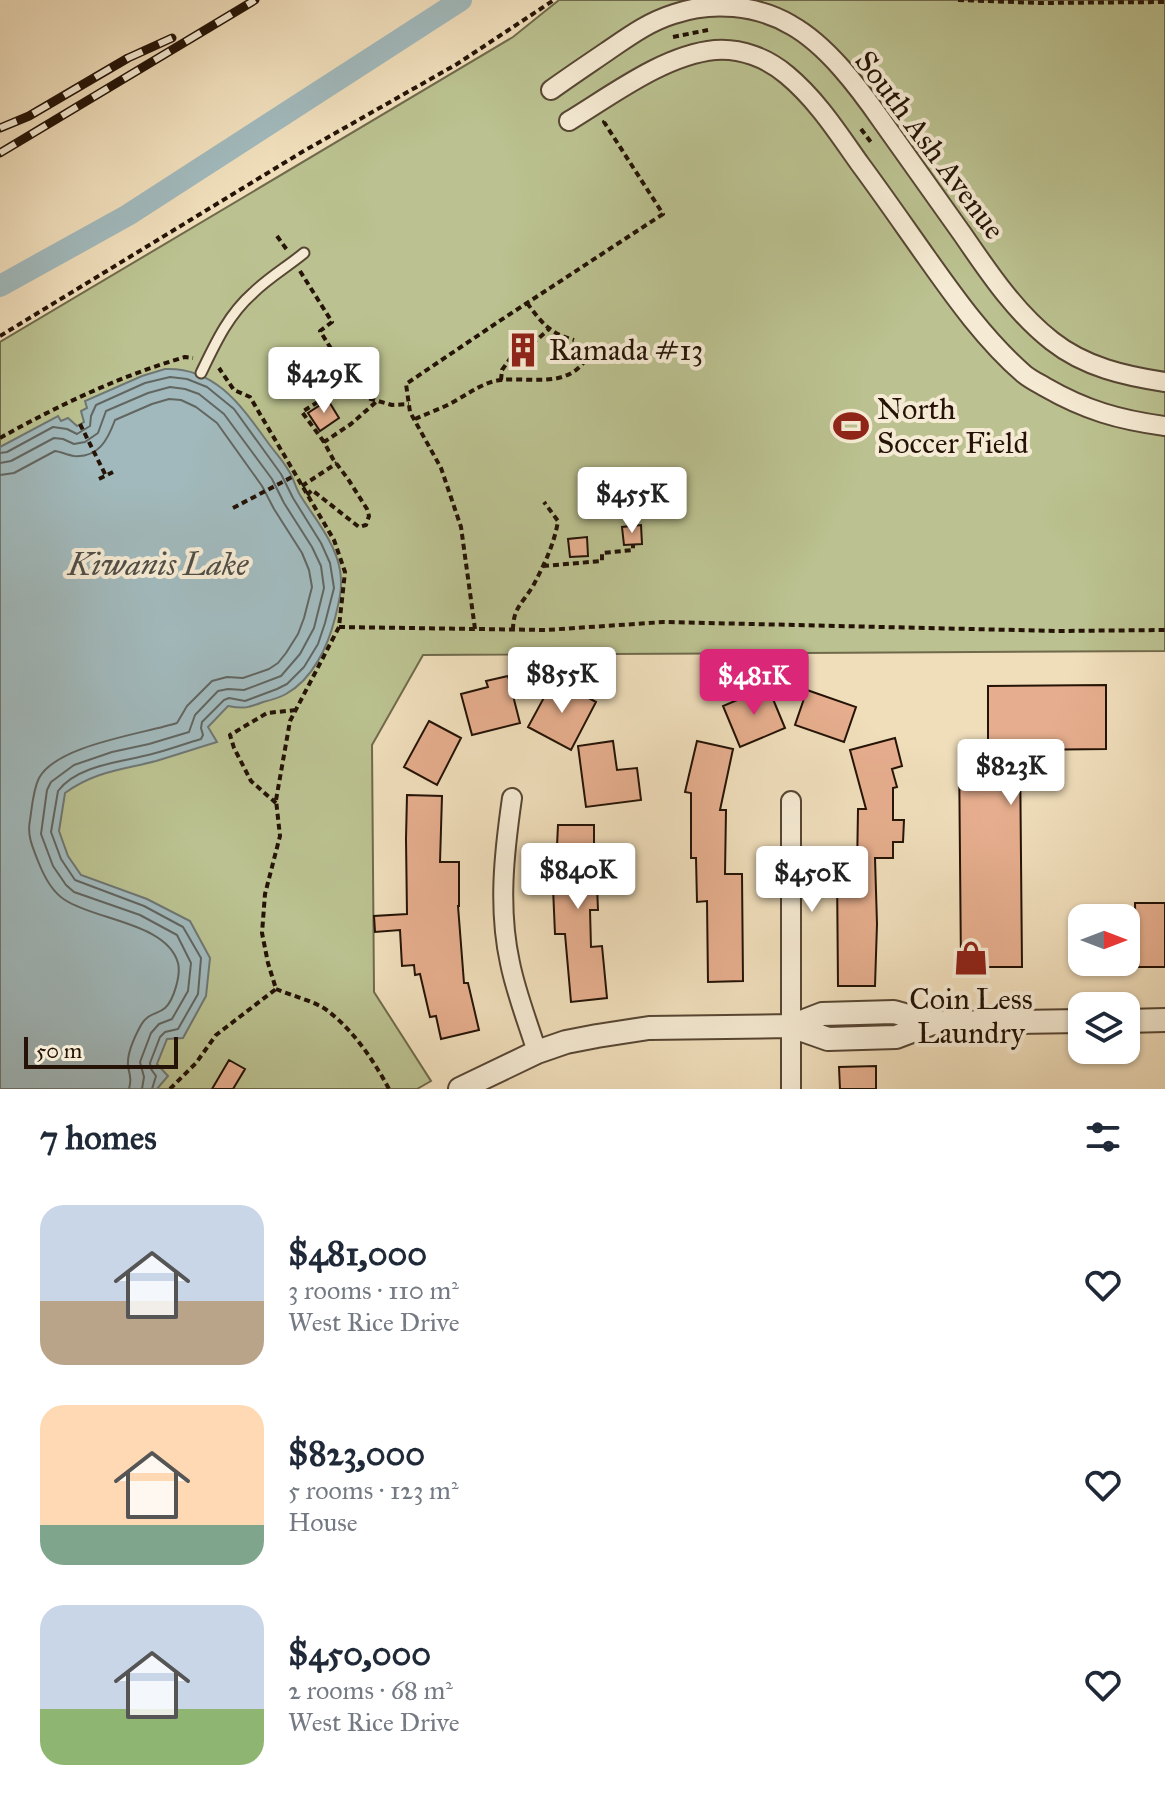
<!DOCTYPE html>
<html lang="en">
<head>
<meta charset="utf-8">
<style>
  body { margin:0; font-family:"IM FELL Great Primer",serif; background:#f2f2f3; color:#1f2937; height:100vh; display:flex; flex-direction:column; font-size:30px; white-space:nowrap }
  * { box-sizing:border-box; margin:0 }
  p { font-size:26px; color:#747a83 }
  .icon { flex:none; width:44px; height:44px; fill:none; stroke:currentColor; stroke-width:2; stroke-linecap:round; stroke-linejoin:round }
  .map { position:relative; height:1089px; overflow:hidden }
  .panel { display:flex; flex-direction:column; background:#fff; flex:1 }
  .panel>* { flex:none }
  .needle { width:52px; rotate:90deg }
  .controls { position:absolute; left:1068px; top:904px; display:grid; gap:16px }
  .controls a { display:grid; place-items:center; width:72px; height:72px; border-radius:16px; background:#fff; box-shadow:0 2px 6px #0004; font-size:40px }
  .scale { position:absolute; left:24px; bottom:20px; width:154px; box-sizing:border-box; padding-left:8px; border:4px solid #241306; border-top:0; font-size:22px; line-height:28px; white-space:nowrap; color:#241306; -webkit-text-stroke:6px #f5ead3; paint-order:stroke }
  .price { position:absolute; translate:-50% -68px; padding:0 18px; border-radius:8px; background:#fff; color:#222; font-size:26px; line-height:52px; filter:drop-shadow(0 2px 4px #0008) }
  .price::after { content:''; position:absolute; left:50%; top:48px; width:24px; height:18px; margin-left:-12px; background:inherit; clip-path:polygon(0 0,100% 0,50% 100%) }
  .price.on { background:#db2777; color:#fff }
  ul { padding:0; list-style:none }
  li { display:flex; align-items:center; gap:24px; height:200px; padding:0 40px }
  li span { display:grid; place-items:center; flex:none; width:224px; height:160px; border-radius:24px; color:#555 }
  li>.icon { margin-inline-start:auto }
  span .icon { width:96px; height:96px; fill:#fffc; stroke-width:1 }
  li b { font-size:34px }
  h2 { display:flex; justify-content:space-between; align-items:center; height:96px; padding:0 40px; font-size:34px }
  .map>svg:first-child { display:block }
  .green { fill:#bbc190; stroke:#706a4b; stroke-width:2 }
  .water { fill:#a1b9bc; stroke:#6f7773; stroke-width:2 }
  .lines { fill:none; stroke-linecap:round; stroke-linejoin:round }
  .shore { stroke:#626661; stroke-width:2 }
  .canal { stroke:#a1b9bc; stroke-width:22 }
  .building { fill:#e6ae8e; stroke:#241306; stroke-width:2 }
  .service-casing { stroke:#574633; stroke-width:13 }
  .minor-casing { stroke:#574633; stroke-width:22 }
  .tertiary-casing { stroke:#574633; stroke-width:26 }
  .path { stroke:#241306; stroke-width:4; stroke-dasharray:6 4; stroke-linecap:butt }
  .service { stroke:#f5ead3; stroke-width:9 }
  .minor { stroke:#f5ead3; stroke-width:18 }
  .tertiary { stroke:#f5ead3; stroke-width:22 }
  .rail-casing { stroke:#241306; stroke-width:9 }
  .rail { stroke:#f5ead3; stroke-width:6; stroke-dasharray:18; stroke-linecap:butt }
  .labels { text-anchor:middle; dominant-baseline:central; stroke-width:8; stroke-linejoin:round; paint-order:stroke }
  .street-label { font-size:30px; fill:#241306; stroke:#f5ead3 }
  .poi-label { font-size:30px; fill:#241306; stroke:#f5ead3; text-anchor:start }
  .water-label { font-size:32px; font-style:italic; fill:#504d46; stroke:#f5ead3 }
</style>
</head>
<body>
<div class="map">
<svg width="1165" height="1089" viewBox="0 0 1165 1089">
  <rect width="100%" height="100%" fill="#f0debb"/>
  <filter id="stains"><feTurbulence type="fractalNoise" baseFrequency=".0025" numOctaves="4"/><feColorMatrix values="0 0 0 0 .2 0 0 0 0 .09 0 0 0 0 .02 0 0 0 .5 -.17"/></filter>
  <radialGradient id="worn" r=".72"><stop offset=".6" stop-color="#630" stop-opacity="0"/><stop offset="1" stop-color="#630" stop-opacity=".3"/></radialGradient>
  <!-- green -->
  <path class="green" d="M 559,0 L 1165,0 L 1165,651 L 423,655 L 372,745 L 374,992 L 431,1081 L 417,1089 L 0,1089 L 0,342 L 513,37 Z"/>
  <!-- water -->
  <path class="water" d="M 165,369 C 216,367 242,407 269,444 C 277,455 288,466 293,479 C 295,484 297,490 300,495 C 315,519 335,542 340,570 C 343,588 339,602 335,618 C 328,646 313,679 286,694 C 279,698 271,700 263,702 C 248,708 244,709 228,706 L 208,727 L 217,742 C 197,748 176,755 156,761 C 122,770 95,771 65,793 L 59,831 L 68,856 L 81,875 L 147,899 L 190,921 L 210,958 L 206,996 L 183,1038 L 167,1039 L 157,1064 L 168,1076 L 157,1089 L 0,1089 L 0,447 L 58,416 L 61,421 L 68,418 L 77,426 L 84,422 L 81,411 L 87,408 L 85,401 L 142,376 Z"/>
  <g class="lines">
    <!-- shore -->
    <path class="shore" d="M 0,453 L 7,452 L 53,427 L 67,429 L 77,434 L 90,426 L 91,416 L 96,405 L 145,383 L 170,377 L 187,379 L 207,387 L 234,409 L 281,474 L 293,498 L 321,543 L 330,563 L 334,588 L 325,623 L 318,644 L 304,667 L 287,684 L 277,689 L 245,701 L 229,698 L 224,700 L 202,722 L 201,728 L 203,735 L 201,739 C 184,744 168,750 152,754 C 122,762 77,765 58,791 L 51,832 L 61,859 L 75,880 L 144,906 L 183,927 L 201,958 L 198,994 L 178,1029 L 165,1032 L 160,1037 L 150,1063 L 151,1069 L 156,1076 L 152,1089
      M 0,463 L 11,461 L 54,438 L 63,439 L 74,444 L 85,442 L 98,433 L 106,411 L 148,393 L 170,387 L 185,389 L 199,394 L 224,414 L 272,479 L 284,503 L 312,547 L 321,566 L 324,588 L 314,628 L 300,654 L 281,676 L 244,690 L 228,689 L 218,691 L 195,715 L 189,732 L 149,744 L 112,752 L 74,765 L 51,782 L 47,790 L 41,834 L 53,866 L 66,885 L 74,892 L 140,915 L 177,935 L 191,963 L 188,991 L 172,1019 L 159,1024 L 151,1033 L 140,1062 L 144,1077 L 142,1089
      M 0,475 L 14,473 L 55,451 C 61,452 68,455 74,456 C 99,458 108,439 115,420 L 152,404 L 169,399 L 181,400 L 196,407 L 217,423 L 262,486 L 274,509 L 302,553 L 309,570 L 312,587 L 304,618 L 298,634 L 286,653 L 278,663 L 269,669 L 243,678 L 227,677 L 212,681 L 187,706 L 177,723 C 142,734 57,745 39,778 C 33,790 32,807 30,820 C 27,835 32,846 38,861 C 43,874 52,892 65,900 C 95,920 167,923 178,963 C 181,974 174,1000 165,1008 C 157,1015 149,1012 141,1025 C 135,1036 127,1053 128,1065 C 128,1069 130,1073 130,1077 C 131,1081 130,1085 129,1089"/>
    <!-- canal -->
    <path class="canal" d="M 0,286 L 128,215 L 461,0"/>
  </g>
  <!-- building -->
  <path class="building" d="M 525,337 L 536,352 L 521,363 L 510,347 Z
    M 328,400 L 339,418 L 320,431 L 308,413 Z
    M 641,525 L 642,544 L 624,545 L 622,527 Z
    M 587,537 L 588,556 L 570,557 L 568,539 Z
    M 508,676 L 520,723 L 472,735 L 461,694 L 488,687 L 486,681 Z
    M 554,679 L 596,702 L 571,750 L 528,727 Z
    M 1106,685 L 1106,749 L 1020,750 L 1022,967 L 961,967 L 959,748 L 988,748 L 988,686 Z
    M 768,687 L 785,728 L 740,747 L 723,706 Z
    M 807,690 L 856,707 L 844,742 L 795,725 Z
    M 429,721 L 461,738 L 437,785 L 404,767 Z
    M 895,738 L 902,766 L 892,769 L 897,787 L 893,788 L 893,820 L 904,820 L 903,842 L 893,842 L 893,858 L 875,858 L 877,924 L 875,986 L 838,986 L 837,870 L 857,870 L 858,809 L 866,809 L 850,750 Z
    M 613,741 L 617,770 L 637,768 L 641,800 L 586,807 L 578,746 Z
    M 697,741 L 733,749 L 720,810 L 726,810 L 725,874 L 742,874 L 743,981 L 708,982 L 707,901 L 697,902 L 696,858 L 691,858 L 691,793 L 685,792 Z
    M 407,795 L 442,796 L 440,862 L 459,862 L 459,906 L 458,906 L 464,983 L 468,983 L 479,1030 L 441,1039 L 436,1016 L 430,1017 L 420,974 L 415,975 L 414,965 L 402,966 L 400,930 L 375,932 L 374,916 L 407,914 L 406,839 Z
    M 558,825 L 594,825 L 594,886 L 597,886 L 598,910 L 590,910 L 591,947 L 602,946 L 607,998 L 571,1002 L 565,934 L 555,934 L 553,888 L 555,888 Z
    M 1135,903 L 1165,903 L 1165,967 L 1136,967 Z
    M 229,1060 L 245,1069 L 233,1089 L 212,1089 Z
    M 876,1066 L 876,1089 L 840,1089 L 839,1067 Z"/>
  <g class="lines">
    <!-- service casing -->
    <g class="service-casing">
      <path id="service" d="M 201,373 C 215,344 228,315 253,293 C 268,278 287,267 304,253"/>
    </g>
    <!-- minor casing -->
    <g class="minor-casing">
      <path id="minor" d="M 551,90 C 569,77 587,65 606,52 C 628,37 648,22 674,14 C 712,1 757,5 791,25 C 827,45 859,88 882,121 C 909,159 936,197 963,235 C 989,273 1016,313 1052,341 C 1085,367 1125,376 1165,382
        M 569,121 C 612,95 664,55 715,50 C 741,48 767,58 787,75 C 817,100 838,133 860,164 C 883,195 905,227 927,258 C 956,299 986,341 1024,374 C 1030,379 1038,383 1045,387 C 1085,410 1119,420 1165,426
        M 512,798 C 504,854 498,908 510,963 C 516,993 528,1023 537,1052
        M 791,801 L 791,1089"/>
    </g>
    <!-- tertiary casing -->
    <g class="tertiary-casing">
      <path id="tertiary" d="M 1126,1021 L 1165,1020
        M 791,1026 L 828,1039 L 896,1037 L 933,1023
        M 460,1089 L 537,1052 L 566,1042 L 597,1036 L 649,1028 L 791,1026 L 822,1014 L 894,1012 L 933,1023 L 1082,1021"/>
    </g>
    <!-- path -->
    <path class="path" d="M 958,0 L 1039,3 L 1165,2
      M 673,37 L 708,30
      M 861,129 L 873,145
      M 277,236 L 287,250
      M 300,271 L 332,322 L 320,331 L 345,371 L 364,397 L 392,405 L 409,404
      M 527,303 C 542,323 549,333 574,340
      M 0,336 L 302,152 L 457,64 L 554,0
      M 532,344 L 549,329
      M 501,380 L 502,370 L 512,356
      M 415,419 C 428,413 443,408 455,401 C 471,392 484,382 501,380 C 530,377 564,388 584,362
      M 80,424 L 106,476
      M 0,438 C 59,405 120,376 185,357 L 193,358
      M 324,442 L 302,412 L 351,381
      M 99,479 L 113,472
      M 302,486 L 337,463
      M 307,495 L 312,490 L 359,527 L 366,525 L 369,516 L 367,509 L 348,479 L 333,459 L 324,442 L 351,424 L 376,402
      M 233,508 L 294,476
      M 543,566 L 602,561 L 602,553 L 633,550 L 633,545
      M 339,627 L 546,630 L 664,622 L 1058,631 L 1165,630
      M 475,629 L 461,527 L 441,468 L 410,412 L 406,384 L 498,322 L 663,214 L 604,122 L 606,120
      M 513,630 C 513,608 522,604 533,586 C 544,565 554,545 558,521 L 544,502
      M 276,803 L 251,781 L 234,748 L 230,735 L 267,713 L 296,710
      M 276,989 C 292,996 315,1001 328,1011 C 354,1031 374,1061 389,1089
      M 170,1089 L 196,1063 L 216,1035 L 276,989 L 268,963 L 262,933 L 265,894 L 280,836 L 276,800 L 290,721 L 339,627 L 345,572 L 334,540 L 250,397 L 234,390 L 219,368"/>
    <!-- service -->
    <use href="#service" class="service"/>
    <!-- minor -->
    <use href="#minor" class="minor"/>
    <!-- tertiary -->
    <use href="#tertiary" class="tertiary"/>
    <!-- rail casing -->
    <g class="rail-casing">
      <path id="rail" d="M 0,128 L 29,116 L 128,58 L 172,38
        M 0,153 L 255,0"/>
    </g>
    <!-- rail -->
    <use href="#rail" class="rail"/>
  </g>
  <!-- icons -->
  <defs>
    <g id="building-bare" transform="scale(2.76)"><path d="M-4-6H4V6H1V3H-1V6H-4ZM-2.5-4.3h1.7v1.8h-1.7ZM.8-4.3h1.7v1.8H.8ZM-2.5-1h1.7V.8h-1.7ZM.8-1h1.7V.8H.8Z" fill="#8f2418" stroke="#f5ead3" stroke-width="2.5" paint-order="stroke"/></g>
    <g id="stadium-bare" transform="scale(2.76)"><path d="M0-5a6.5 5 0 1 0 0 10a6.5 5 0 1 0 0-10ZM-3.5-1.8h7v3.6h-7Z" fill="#8f2418" stroke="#f5ead3" stroke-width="2.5" paint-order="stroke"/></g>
    <g id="shop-bare" transform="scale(2.76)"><path d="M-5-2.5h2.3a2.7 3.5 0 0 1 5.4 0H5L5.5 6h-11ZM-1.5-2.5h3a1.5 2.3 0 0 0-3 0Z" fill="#8f2418" stroke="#f5ead3" stroke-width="2.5" paint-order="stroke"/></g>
  </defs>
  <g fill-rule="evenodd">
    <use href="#building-bare" x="523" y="350"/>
    <use href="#stadium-bare" x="851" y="426"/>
    <use href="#shop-bare" x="971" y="958"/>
  </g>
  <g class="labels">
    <!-- street labels -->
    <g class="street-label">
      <text transform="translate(930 145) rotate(53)">South Ash Avenue</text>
    </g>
    <!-- poi labels -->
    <g class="poi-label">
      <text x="549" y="350">Ramada #13</text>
      <text x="877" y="409">North<tspan x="877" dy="34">Soccer Field</tspan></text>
      <text x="971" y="999" text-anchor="middle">Coin Less<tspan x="971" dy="34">Laundry</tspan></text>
    </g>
    <!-- water labels -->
    <g class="water-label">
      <text x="158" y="564">Kiwanis Lake</text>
    </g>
  </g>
  <rect width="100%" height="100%" filter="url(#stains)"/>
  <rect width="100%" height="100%" fill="url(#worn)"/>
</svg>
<div class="controls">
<a><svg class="needle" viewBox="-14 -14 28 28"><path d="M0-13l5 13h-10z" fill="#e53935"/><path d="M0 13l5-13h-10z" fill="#747a83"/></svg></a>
<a><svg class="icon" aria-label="layers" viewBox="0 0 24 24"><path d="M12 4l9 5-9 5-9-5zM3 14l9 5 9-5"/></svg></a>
</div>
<div class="scale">50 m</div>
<b class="price" style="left:324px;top:415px">$429K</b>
<b class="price" style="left:632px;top:535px">$455K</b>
<b class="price" style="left:562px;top:715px">$855K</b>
<b class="price on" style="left:754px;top:717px">$481K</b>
<b class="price" style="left:1011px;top:807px">$823K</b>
<b class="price" style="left:578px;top:911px">$840K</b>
<b class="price" style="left:812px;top:914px">$450K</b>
</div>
<section class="panel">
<h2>7 homes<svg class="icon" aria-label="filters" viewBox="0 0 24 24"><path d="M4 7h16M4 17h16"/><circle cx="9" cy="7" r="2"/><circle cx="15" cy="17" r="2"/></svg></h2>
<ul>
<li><span style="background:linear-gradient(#c9d6e8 60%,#b9a48a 0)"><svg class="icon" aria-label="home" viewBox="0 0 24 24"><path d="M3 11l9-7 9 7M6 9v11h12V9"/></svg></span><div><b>$481,000</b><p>3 rooms · 110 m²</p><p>West Rice Drive</p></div><svg class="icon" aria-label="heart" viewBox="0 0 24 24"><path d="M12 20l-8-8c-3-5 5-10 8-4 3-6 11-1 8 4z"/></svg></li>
<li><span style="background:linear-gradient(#ffd9b3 75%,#7fa58c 0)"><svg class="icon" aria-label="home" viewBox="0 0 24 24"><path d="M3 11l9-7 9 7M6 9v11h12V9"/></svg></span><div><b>$823,000</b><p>5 rooms · 123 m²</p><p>House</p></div><svg class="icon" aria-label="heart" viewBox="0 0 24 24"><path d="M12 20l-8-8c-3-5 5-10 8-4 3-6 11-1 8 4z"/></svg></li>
<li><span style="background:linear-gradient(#c9d6e8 65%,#8fb573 0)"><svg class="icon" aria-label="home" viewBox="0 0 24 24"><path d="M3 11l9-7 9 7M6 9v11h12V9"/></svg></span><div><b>$450,000</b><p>2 rooms · 68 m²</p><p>West Rice Drive</p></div><svg class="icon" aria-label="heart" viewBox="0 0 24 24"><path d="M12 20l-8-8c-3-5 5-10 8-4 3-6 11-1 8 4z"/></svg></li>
</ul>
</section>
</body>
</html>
